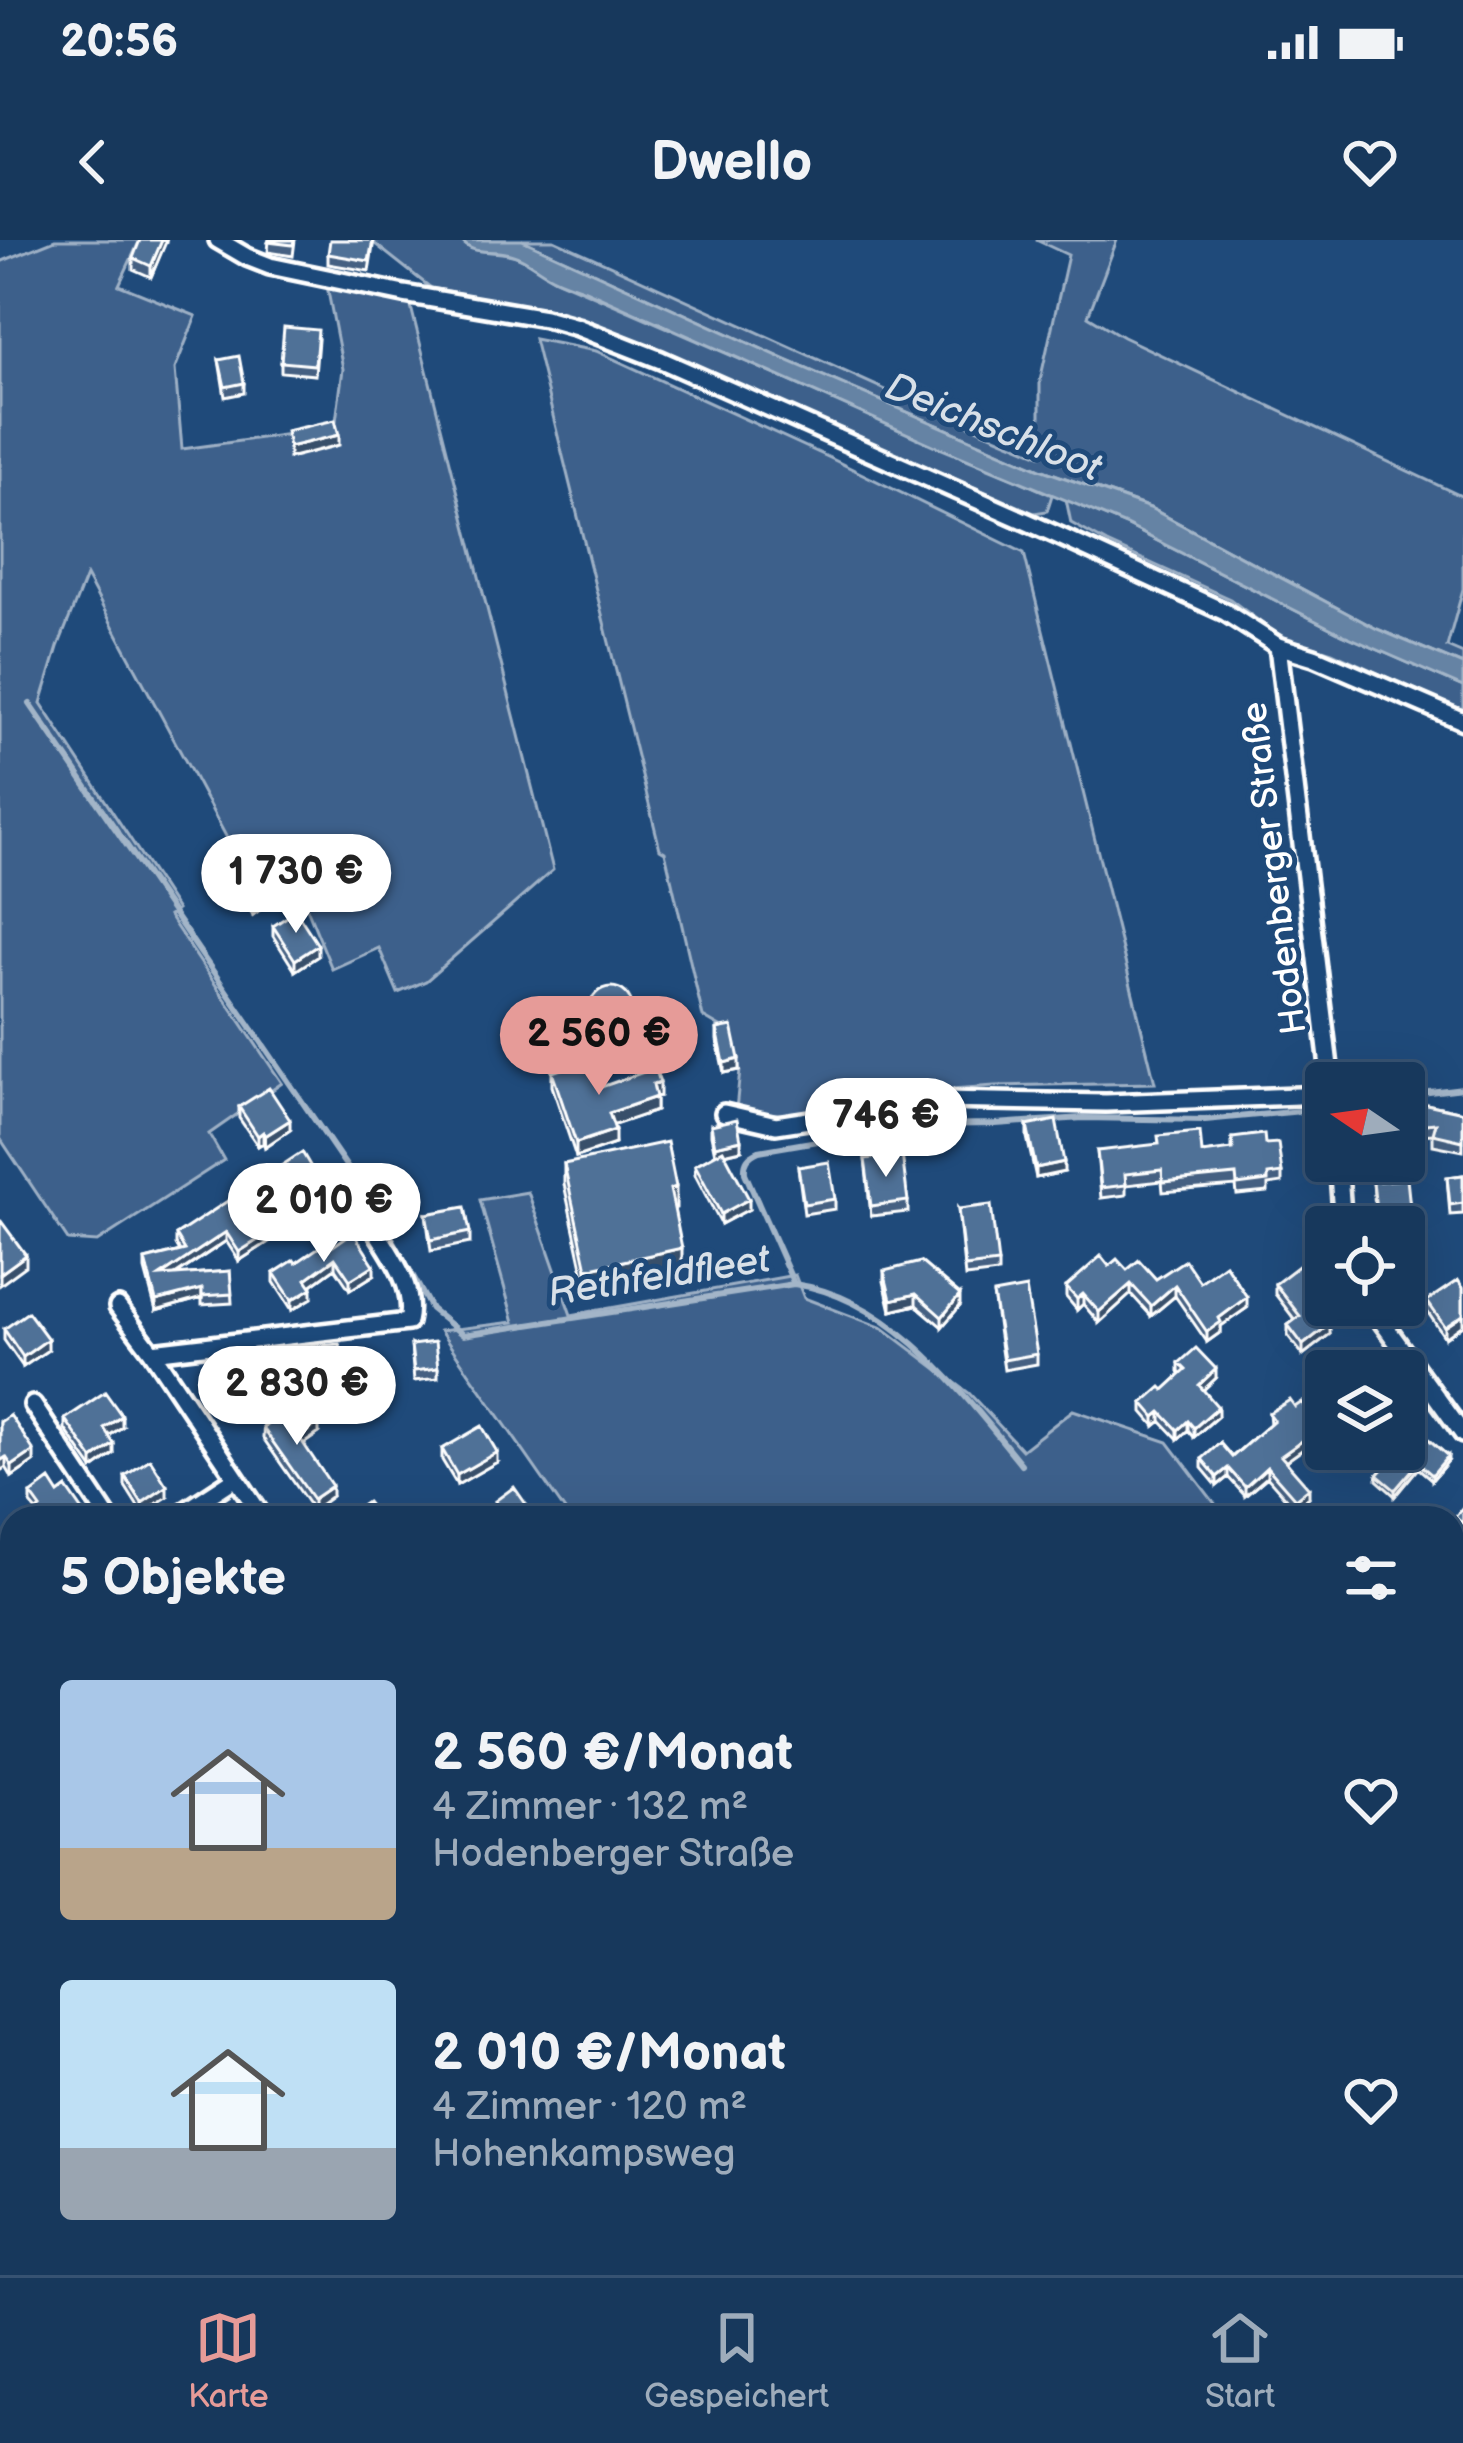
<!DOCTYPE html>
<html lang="de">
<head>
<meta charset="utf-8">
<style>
  body { margin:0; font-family:"Balsamiq Sans",sans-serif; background:#244365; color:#f1f3f6; height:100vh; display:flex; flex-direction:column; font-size:45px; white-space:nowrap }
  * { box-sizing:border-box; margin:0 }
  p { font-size:39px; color:#9eacbb }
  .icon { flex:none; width:66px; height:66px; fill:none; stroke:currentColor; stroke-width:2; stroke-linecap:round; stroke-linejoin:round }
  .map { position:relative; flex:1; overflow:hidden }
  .side { position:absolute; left:0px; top:1266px; width:1464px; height:771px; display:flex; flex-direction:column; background:#17385c; border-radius:36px 36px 0 0; box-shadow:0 12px 48px #0002,0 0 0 3px #365272 }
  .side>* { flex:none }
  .needle { width:78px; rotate:283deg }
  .buttons { position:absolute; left:1305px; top:822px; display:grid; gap:24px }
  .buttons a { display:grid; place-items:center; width:120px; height:120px; border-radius:12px; background:#17385c; box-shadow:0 12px 48px #0002,0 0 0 3px #365272; font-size:60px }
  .price { position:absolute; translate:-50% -102px; padding:0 27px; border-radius:42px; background:#fff; color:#222; font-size:39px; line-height:78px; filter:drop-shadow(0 3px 6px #0008) }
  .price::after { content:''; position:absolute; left:50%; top:72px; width:36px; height:27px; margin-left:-18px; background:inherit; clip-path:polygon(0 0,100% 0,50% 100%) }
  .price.selected { background:#e69b98; color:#111 }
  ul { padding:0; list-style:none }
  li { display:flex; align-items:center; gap:36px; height:300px; padding:0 60px }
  li span { display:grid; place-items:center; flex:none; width:336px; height:240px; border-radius:12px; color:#555 }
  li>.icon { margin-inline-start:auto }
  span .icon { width:144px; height:144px; fill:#fffc; stroke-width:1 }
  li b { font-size:51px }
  h2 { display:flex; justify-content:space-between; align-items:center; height:144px; padding:0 60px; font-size:51px }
  .status { display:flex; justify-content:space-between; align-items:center; height:84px; padding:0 60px; background:#17385c; direction:ltr }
  .status svg { height:33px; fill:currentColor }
  header { display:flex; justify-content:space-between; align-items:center; height:156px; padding:0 60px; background:#17385c; font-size:54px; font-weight:700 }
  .dock { display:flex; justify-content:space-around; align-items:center; height:168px; border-top:3px solid #365272; background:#17385c; font-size:33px; color:#9eacbb }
  .dock a { display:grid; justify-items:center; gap:6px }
  .dock .selected { color:#e69b98 }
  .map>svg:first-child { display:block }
  .built { fill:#2e5683 }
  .green { fill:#3c618b; stroke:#9eb0c5; stroke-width:3 }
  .water { fill:#6583a4; stroke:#a3b5c8; stroke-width:3 }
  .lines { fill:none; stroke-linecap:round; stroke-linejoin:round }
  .stream { stroke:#a3b5c8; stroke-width:6 }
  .minor-casing { stroke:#fff; stroke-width:24 }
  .minor { stroke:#1f4a7a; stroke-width:15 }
  .wall { fill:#456182; stroke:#fff; stroke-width:3 }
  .shaded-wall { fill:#384f6a; stroke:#fff; stroke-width:3 }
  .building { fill:#507197; stroke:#fff; stroke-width:3 }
  .labels { text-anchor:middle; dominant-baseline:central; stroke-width:10; stroke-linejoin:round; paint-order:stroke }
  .street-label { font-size:36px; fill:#fff; stroke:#1f4a7a }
  .water-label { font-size:39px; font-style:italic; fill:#d8e0e8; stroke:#1f4a7a }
</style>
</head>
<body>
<div class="status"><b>20:56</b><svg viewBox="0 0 49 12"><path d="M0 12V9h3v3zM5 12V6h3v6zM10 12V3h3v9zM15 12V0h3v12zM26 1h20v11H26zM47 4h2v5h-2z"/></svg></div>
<header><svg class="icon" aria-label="back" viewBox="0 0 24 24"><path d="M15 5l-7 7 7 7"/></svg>Dwello<svg class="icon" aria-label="heart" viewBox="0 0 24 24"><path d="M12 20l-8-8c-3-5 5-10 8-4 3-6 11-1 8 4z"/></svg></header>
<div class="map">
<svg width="1463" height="2035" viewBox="0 0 1463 2035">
  <rect width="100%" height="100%" fill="#1f4a7a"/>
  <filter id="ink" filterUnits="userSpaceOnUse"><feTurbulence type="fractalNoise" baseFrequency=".00833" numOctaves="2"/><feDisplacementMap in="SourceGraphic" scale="24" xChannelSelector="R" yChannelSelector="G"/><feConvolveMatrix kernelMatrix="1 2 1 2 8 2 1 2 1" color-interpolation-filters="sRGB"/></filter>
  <g filter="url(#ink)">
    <!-- built -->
    <path class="built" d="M 1463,1599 L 1463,1662 L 1452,1654 L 1452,1612 Z"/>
    <!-- green -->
    <path class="green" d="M 55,0 L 140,0 L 119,45 L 196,76 L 175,129 L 182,209 L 290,194 L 336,181 L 343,129 L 327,46 L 410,63 L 553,630 L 426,741 L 398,753 L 379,708 L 332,729 L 281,605 L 243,628 L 86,336 L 58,407 L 41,463 L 177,670 L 169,676 L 282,843 L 209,894 L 224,920 L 97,1002 L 68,1000 L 0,898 L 0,22 Z
      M 370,0 L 461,0 C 477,18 498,8 519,17 C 531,22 543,32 555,39 L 1052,255 L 1047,271 L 1034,273 L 610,89 L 551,70 L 431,48 Z
      M 522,0 L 554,0 L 897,155 L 1040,215 L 1040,141 L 1068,15 L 1036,0 L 1117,0 L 1088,76 L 1123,97 L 1463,257 L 1463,349 L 1447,407 L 1463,414 L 1463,425 L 1377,389 L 1150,268 L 1040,229 L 786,120 Z
      M 534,99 L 596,111 L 830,218 L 1024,313 L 1155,843 L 995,846 L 936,850 L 788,875 L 736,870 L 740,830 L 732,794 L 703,777 L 665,612 L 660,609 Z
      M 1066,259 L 1126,285 L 1342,394 L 1463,447 L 1463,472 L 1332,412 L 1286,398 L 1268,388 L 1230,359 L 1107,303 L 1071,283 Z
      M 528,952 L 571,1075 L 795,1035 L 804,1058 L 883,1088 L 969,1153 L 1022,1210 L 1073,1170 L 1168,1202 L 1226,1278 L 570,1278 L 440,1091 L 514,1082 L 480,960 Z
      M 1452,1527 L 1463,1538 L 1463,1599 L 1452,1612 Z
      M 1452,1654 L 1463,1662 L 1463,2035 L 1422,2035 L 1414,2025 L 1452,2025 Z"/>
    <!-- water -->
    <path class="water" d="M 461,0 L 522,0 L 786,120 L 1040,229 L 1150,268 L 1377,389 L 1463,425 L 1463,447 L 1342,394 L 1126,285 L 940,208 L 585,50 C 572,45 560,42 548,35 C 534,27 521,15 505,13 C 487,9 473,16 461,0 Z"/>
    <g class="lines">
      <!-- stream -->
      <path class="stream" d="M 30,464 L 375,968
        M 1404,855 L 1463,848
        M 384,983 L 431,1069 L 463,1095 L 794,1044 C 893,1058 961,1151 1021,1224
        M 794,1044 L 745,933 C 744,921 748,916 759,911 L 910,885 L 996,884 L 1083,878 L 1205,880 L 1323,869"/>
      <!-- minor casing -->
      <g class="minor-casing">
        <path id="minor" d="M 218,0 L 247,17 L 270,26 L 404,54 L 545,78 L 577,87 L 661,120 L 1057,295 L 1225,372 L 1278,406 L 1314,417 L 1463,481
          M 1278,406 L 1331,843
          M 724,873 L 776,885 L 940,860 L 1106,863 L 1326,855
          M 1338,921 L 1343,987
          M 1370,1065 L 1463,1194
          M 118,1067 L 152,1112 L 263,1278
          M 152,1112 L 408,1082 C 417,1044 386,1009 368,978
          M 33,1165 L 108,1278
          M 175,1278 L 236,1238
          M 765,2025 L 772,2035
          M 1133,2025 L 1140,2035"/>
      </g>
      <!-- minor -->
      <use href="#minor" class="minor"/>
    </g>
    <!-- wall -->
    <path class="wall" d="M 166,0 L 151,37 L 133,29 L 133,18 Z
      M 269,0 L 295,0 L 293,16 L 268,12 Z
      M 374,0 L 369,31 L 328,24 L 328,14 Z
      M 318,100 L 315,135 L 281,132 L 281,122 Z
      M 219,120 L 244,143 L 244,153 L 225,157 Z
      M 239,644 L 272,661 L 253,675 L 239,655 Z
      M 273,686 L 318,716 L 295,731 L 273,696 Z
      M 589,765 L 633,787 L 624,802 L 608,806 L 593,797 L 589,780 Z
      M 717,789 L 739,830 L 724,833 L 717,800 Z
      M 552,832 L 601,847 L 660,856 L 656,857 L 656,871 L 613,885 L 615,904 L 576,917 L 552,846 Z
      M 1404,852 L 1417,862 L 1463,872 L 1463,911 L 1433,905 L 1433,894 L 1404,896 Z
      M 239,867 L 290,890 L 265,907 L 263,903 L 258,906 L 239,878 Z
      M 711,885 L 741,910 L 725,914 L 749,969 L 721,984 L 695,935 L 695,925 L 715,914 L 711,895 Z
      M 1027,886 L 1064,932 L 1036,938 L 1027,897 Z
      M 1232,898 L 1265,904 L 1282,933 L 1282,943 L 1268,945 L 1268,952 L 1237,955 L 1236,946 L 1163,952 L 1162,941 L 1126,945 L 1126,955 L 1101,958 L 1097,911 L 1202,913 L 1232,910 Z
      M 865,919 L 908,961 L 908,972 L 871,976 Z
      M 564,924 L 676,968 L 674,968 L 682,1029 L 587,1050 L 564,944 Z
      M 798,927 L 835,959 L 835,969 L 804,974 Z
      M 1463,935 L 1463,974 L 1450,975 L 1447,937 Z
      M 1373,942 L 1410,967 L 1410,978 L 1376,981 Z
      M 318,949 L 275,976 L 281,994 L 239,1021 L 226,1001 L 176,1035 L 230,1031 L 232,1063 L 202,1065 L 202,1058 L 156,1071 L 145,1030 L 145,1020 L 180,1011 L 176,1004 L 176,995 Z
      M 958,969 L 998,1023 L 998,1033 L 965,1037 Z
      M 426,974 L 470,992 L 470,1003 L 431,1011 Z
      M 329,1009 L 374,1035 L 350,1050 L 335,1028 L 310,1046 L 312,1058 L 292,1070 L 274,1042 L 274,1033 Z
      M 1127,1030 L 1156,1039 L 1200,1042 L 1247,1068 L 1221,1086 L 1221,1092 L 1207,1102 L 1175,1056 L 1151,1076 L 1131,1054 L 1099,1083 L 1083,1064 L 1077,1070 L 1066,1057 L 1066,1047 Z
      M 884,1031 L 960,1066 L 942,1087 L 916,1065 L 891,1071 L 884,1041 Z
      M 1275,1044 L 1323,1063 L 1318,1067 L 1330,1094 L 1303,1115 L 1288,1096 L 1288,1085 L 1295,1080 L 1275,1054 Z
      M 1463,1048 L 1463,1085 L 1445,1098 L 1427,1071 L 1427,1061 Z
      M 993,1054 L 1037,1114 L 1037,1124 L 1004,1130 Z
      M 4,1089 L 48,1110 L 23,1127 L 4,1100 Z
      M 411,1105 L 438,1128 L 438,1138 L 414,1141 Z
      M 312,1107 L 343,1134 L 343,1145 L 315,1147 Z
      M 1179,1123 L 1216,1138 L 1203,1150 L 1218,1176 L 1194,1197 L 1188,1190 L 1178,1199 L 1161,1181 L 1155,1186 L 1143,1172 L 1143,1163 L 1164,1150 L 1181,1134 L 1179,1132 Z
      M 240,1130 L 244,1169 L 223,1171 L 220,1133 Z
      M 1269,1173 L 1320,1197 L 1286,1221 L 1309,1257 L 1295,1269 L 1267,1237 L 1245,1256 L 1228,1237 L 1217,1246 L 1202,1228 L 1202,1219 L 1232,1217 L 1270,1184 Z
      M 264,1177 L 285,1181 L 319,1193 L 303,1204 L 332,1256 L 313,1270 L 263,1198 Z
      M 65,1179 L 122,1187 L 109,1196 L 114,1214 L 93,1229 L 65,1189 Z
      M 0,1182 L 34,1222 L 12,1237 L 6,1227 L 0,1231 Z
      M 442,1209 L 497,1222 L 457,1245 L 442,1220 Z
      M 1400,1209 L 1448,1221 L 1432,1240 L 1418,1228 L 1395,1256 L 1377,1240 L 1377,1235 Z
      M 125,1236 L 167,1257 L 142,1273 L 125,1246 Z
      M 31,1254 L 59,1254 L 88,1278 L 34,1278 L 34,1274 L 37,1271 L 31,1264 Z
      M 1463,1267 L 1463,1295 L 1455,1287 L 1455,1277 Z
      M 524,2025 L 563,2025 L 568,2035 L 530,2035 Z
      M 685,2025 L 713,2025 L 718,2035 L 691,2035 Z
      M 1341,2025 L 1369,2025 L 1370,2035 L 1342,2035 Z"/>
    <!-- shaded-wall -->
    <path class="shaded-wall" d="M 162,0 L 166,0 L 166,2 L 151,37 L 151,26 Z
      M 339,195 L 339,205 L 289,218 L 289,207 Z
      M 272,651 L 272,661 L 253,675 L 253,665 Z
      M 318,705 L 318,716 L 295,731 L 295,720 Z
      M 633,771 L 633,787 L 624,802 L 608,806 L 608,790 Z
      M 739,819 L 739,830 L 724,833 L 724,823 Z
      M 660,842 L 660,856 L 653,858 L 653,844 Z
      M 656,857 L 656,871 L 609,887 L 609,873 Z
      M 290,880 L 290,890 L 265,907 L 265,896 Z
      M 615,890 L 615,904 L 576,917 L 576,903 Z
      M 263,892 L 263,903 L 258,906 L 258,896 Z
      M 741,900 L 741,910 L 715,916 L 715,906 Z
      M 1064,922 L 1064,932 L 1036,938 L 1036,928 Z
      M 318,939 L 318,949 L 271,978 L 271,969 Z
      M 676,947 L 676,968 L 670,969 L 670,949 Z
      M 749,959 L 749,969 L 721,984 L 721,974 Z
      M 281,985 L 281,994 L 239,1021 L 239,1012 Z
      M 226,992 L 226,1001 L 160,1045 L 160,1036 Z
      M 682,1008 L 682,1029 L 587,1050 L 587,1029 Z
      M 26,1015 L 26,1026 L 0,1045 L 0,1034 Z
      M 335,1018 L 335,1028 L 306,1049 L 306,1039 Z
      M 374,1025 L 374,1035 L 350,1050 L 350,1040 Z
      M 1425,1038 L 1425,1043 L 1404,1052 L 1404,1047 Z
      M 1131,1044 L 1131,1054 L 1099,1083 L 1099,1072 Z
      M 1175,1045 L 1175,1056 L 1151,1076 L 1151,1066 Z
      M 312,1048 L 312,1058 L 292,1070 L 292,1060 Z
      M 202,1049 L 202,1058 L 156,1071 L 156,1061 Z
      M 1323,1053 L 1323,1063 L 1313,1071 L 1313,1061 Z
      M 916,1054 L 916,1065 L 891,1071 L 891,1060 Z
      M 1083,1054 L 1083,1064 L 1077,1070 L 1077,1059 Z
      M 960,1055 L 960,1066 L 942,1087 L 942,1077 Z
      M 1247,1057 L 1247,1068 L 1221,1086 L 1221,1092 L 1207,1102 L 1207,1092 L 1219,1078 Z
      M 1463,1075 L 1463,1085 L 1445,1098 L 1445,1087 Z
      M 1330,1084 L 1330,1094 L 1303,1115 L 1303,1105 Z
      M 48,1099 L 48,1110 L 23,1127 L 23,1117 Z
      M 1216,1129 L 1216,1138 L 1199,1154 L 1199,1145 Z
      M 1218,1167 L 1218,1176 L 1194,1197 L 1194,1188 Z
      M 1161,1172 L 1161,1181 L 1155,1186 L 1155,1177 Z
      M 122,1176 L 122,1187 L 104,1199 L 104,1188 Z
      M 1188,1181 L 1188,1190 L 1178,1199 L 1178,1190 Z
      M 319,1183 L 319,1193 L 299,1207 L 299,1197 Z
      M 1320,1188 L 1320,1197 L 1281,1225 L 1281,1216 Z
      M 114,1204 L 114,1214 L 93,1229 L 93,1219 Z
      M 34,1211 L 34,1222 L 12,1237 L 12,1226 Z
      M 497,1212 L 497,1222 L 457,1245 L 457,1235 Z
      M 1448,1216 L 1448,1221 L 1432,1240 L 1432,1235 Z
      M 6,1217 L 6,1227 L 0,1231 L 0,1221 Z
      M 1418,1223 L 1418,1228 L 1395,1256 L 1395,1250 Z
      M 1267,1227 L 1267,1237 L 1245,1256 L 1245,1247 Z
      M 1228,1228 L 1228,1237 L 1217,1246 L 1217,1237 Z
      M 167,1246 L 167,1257 L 142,1273 L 142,1263 Z
      M 332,1246 L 332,1256 L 313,1270 L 313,1259 Z
      M 1309,1248 L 1309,1257 L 1295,1269 L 1295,1259 Z
      M 887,2026 L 887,2035 L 870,2035 L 870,2033 Z"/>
    <!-- building -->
    <path class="building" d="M 140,0 L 162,0 L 151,26 L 133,18 Z
      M 269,0 L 294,0 L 293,5 L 268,2 Z
      M 330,0 L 373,0 L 369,21 L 328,14 Z
      M 284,87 L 318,90 L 315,125 L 281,122 Z
      M 239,116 L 244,143 L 225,147 L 219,120 Z
      M 335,180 L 339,195 L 289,207 L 286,191 Z
      M 258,631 L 272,651 L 253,665 L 239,644 Z
      M 296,671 L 318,705 L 295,720 L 273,686 Z
      M590 768a21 21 0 1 1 42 0a21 21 0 1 1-42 0Z
      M 732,786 L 739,819 L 724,823 L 717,789 Z
      M 592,819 L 601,847 L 655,828 L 660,842 L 653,844 L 656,857 L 609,873 L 615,890 L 576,903 L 552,832 Z
      M 269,848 L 290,880 L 265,896 L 263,892 L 258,896 L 239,867 Z
      M 1416,851 L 1417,862 L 1463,872 L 1463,901 L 1433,894 L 1436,883 L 1404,886 L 1404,852 Z
      M 737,879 L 741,900 L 715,906 L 711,885 Z
      M 1056,880 L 1064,922 L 1036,928 L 1027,886 Z
      M 1200,892 L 1202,913 L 1233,909 L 1232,898 L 1264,894 L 1265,904 L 1278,903 L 1282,933 L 1268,935 L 1268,941 L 1237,945 L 1236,935 L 1163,942 L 1162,930 L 1125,934 L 1126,945 L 1101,948 L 1097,911 L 1159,904 L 1158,896 Z
      M 667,902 L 676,947 L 670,949 L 682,1008 L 587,1029 L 564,924 Z
      M 723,910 L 749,959 L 721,974 L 695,925 Z
      M 302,912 L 318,939 L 271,969 L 281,985 L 239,1012 L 226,992 L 160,1036 L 230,1031 L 232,1054 L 202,1056 L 202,1049 L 156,1061 L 145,1020 L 185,1010 L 176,995 Z
      M 902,914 L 908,961 L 871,966 L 865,919 Z
      M 829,922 L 835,959 L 804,964 L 798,927 Z
      M 1463,935 L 1463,963 L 1450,965 L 1447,937 Z
      M 1407,939 L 1410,967 L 1376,970 L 1373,942 Z
      M 991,965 L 998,1023 L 965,1027 L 958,969 Z
      M 465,967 L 470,992 L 431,1000 L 426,974 Z
      M 0,981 L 1,981 L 26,1015 L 0,1034 Z
      M 353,992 L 374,1025 L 350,1040 L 335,1018 L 306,1039 L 312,1048 L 292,1060 L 274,1033 L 294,1020 L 296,1023 L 325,1003 L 329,1009 Z
      M 1415,1003 L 1425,1038 L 1404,1047 L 1404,1005 Z
      M 1101,1016 L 1109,1026 L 1117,1019 L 1127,1030 L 1139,1020 L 1156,1039 L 1185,1020 L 1200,1042 L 1225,1024 L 1247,1057 L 1219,1078 L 1221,1082 L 1207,1092 L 1175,1045 L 1151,1066 L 1131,1044 L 1099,1072 L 1083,1054 L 1077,1059 L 1066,1047 Z
      M 921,1022 L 960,1055 L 942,1077 L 916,1054 L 891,1060 L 884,1031 Z
      M 1301,1024 L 1323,1053 L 1313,1061 L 1330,1084 L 1303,1105 L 1288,1085 L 1300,1076 L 1275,1044 Z
      M 1458,1040 L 1463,1048 L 1463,1075 L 1445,1087 L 1427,1061 Z
      M 1026,1048 L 1037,1114 L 1004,1120 L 993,1054 Z
      M 28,1072 L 48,1099 L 23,1117 L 4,1089 Z
      M 435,1102 L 438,1128 L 414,1131 L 411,1105 Z
      M 340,1104 L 343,1134 L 315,1137 L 312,1107 Z
      M 1196,1108 L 1216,1129 L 1199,1145 L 1218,1167 L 1194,1188 L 1188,1181 L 1178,1190 L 1161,1172 L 1155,1177 L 1143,1163 L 1161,1147 L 1164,1150 L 1186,1130 L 1179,1123 Z
      M 240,1130 L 244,1163 L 223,1166 L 220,1133 Z
      M 105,1152 L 122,1176 L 104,1188 L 114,1204 L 93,1219 L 65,1179 Z
      M 1290,1160 L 1295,1167 L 1302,1162 L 1320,1188 L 1281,1216 L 1309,1248 L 1295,1259 L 1267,1227 L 1245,1247 L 1228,1228 L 1217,1237 L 1202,1219 L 1220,1203 L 1232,1217 L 1274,1180 L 1269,1173 Z
      M 307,1166 L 319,1183 L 299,1197 L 332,1246 L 313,1259 L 263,1188 L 268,1184 L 264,1177 L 273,1171 L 279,1171 L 285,1181 Z
      M 10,1175 L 34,1211 L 12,1226 L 6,1217 L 0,1221 L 0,1182 Z
      M 482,1186 L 497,1212 L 457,1235 L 442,1209 Z
      M 1417,1189 L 1448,1216 L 1432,1235 L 1418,1223 L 1395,1250 L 1377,1235 L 1400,1209 L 1404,1209 L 1404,1204 Z
      M 150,1219 L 167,1246 L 142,1263 L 125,1236 Z
      M 50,1240 L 59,1254 L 67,1248 L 88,1278 L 37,1278 L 34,1274 L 41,1268 L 31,1254 Z
      M 514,1247 L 535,1277 L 494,1278 L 502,1271 L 495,1261 Z
      M 367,1262 L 379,1278 L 344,1278 Z
      M 1463,1267 L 1463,1284 L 1455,1277 Z
      M 530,2025 L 563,2025 L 568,2035 L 545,2035 L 544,2033 L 536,2035 Z
      M 691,2025 L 712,2025 L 718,2035 L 697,2035 Z
      M 841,2025 L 886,2025 L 887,2026 L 870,2033 L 870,2035 L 840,2035 Z
      M 1214,2025 L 1229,2025 L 1237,2035 L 1189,2035 L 1199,2029 L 1202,2033 Z
      M 1342,2025 L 1369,2025 L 1370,2026 L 1343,2029 Z"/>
  </g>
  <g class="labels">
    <!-- street labels -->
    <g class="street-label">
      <text transform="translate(1275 628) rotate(-97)">Hodenberger Straße</text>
    </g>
    <!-- water labels -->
    <g class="water-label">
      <text transform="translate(993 188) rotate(22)">Deichschloot</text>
      <text transform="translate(659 1037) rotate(-9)">Rethfeldfleet</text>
    </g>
  </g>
</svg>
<div class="buttons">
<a><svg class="needle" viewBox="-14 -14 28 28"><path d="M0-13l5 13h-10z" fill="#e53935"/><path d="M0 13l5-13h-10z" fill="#9eacbb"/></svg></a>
<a><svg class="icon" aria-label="locate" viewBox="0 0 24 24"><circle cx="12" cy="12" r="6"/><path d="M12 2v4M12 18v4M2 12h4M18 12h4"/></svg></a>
<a><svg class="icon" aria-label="layers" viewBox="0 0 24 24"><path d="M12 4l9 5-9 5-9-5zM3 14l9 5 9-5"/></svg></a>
</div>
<b class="price" style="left:296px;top:696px">1 730 €</b>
<b class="price selected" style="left:599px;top:858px">2 560 €</b>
<b class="price" style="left:886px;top:940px">746 €</b>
<b class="price" style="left:324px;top:1025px">2 010 €</b>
<b class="price" style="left:297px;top:1208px">2 830 €</b>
<section class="side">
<h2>5 Objekte<svg class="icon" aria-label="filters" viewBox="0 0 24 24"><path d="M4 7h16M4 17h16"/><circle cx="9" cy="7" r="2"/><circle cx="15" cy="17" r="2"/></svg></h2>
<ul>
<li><span style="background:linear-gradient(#a9c7e8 70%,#b9a48a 0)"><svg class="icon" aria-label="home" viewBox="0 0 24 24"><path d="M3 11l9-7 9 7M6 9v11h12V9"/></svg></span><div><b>2 560 €/Monat</b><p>4 Zimmer · 132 m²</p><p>Hodenberger Straße</p></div><svg class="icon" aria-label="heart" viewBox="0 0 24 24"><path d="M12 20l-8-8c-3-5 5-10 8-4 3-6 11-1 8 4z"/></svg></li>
<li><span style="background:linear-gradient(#bfe0f5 70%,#9aa5b1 0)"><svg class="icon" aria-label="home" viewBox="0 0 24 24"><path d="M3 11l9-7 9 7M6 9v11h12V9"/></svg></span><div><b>2 010 €/Monat</b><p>4 Zimmer · 120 m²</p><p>Hohenkampsweg</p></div><svg class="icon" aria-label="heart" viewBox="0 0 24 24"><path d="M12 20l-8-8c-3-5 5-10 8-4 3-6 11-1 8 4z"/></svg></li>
</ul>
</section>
</div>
<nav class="dock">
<a class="selected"><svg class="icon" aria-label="map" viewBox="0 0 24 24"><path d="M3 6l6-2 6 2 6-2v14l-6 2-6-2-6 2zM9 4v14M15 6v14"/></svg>Karte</a>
<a><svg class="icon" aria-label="saved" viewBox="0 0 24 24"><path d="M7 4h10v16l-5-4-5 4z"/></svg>Gespeichert</a>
<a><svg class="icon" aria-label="home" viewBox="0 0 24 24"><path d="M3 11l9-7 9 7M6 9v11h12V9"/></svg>Start</a>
</nav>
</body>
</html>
